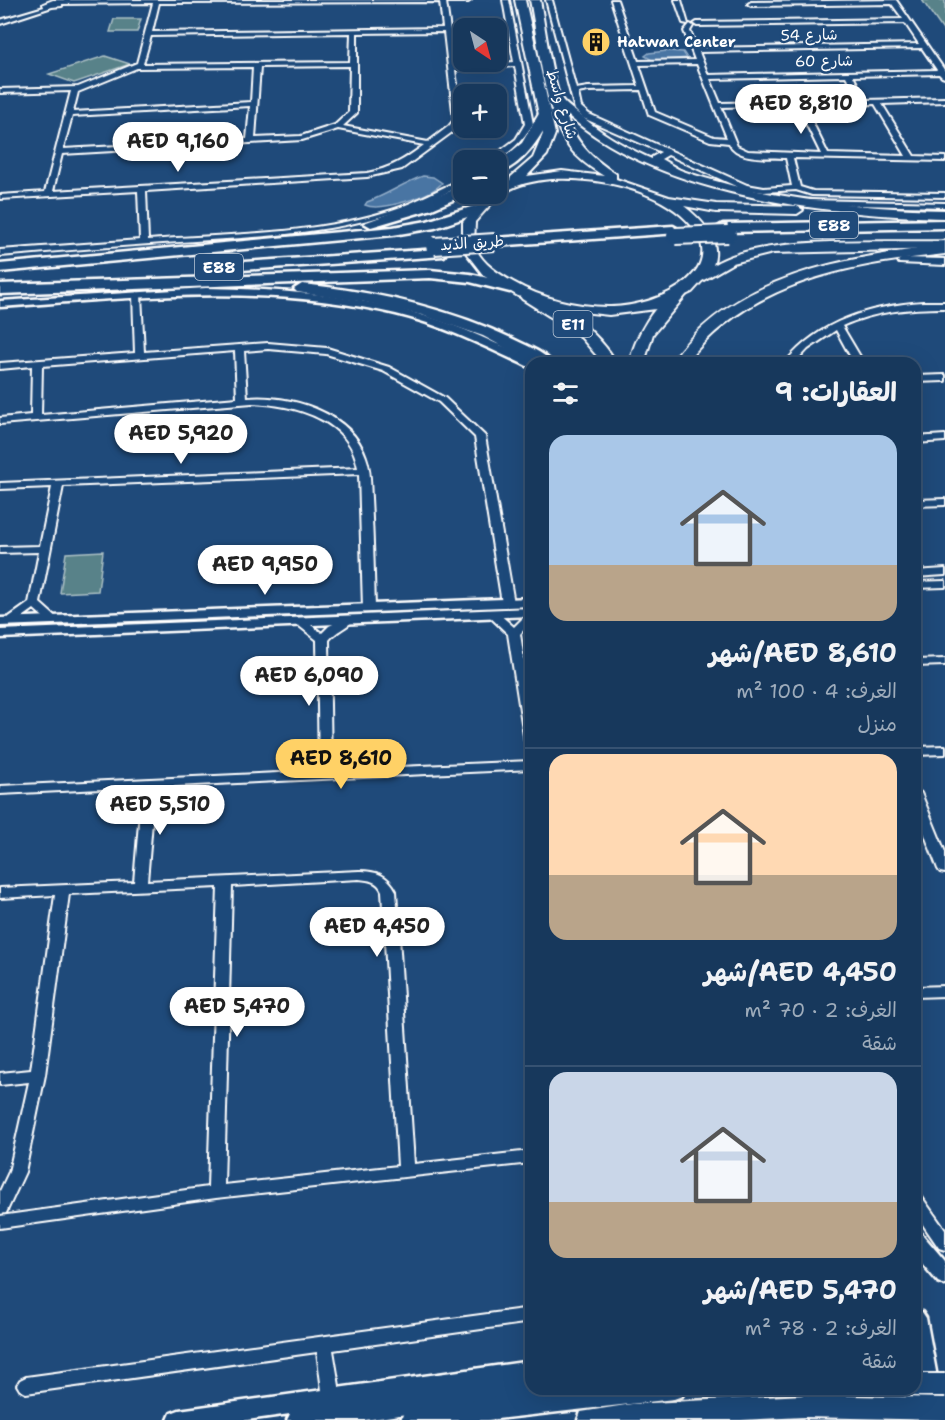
<!DOCTYPE html>
<html lang="ar">
<head>
<meta charset="utf-8">
<style>
  body { margin:0; font-family:"Shantell Sans","Playpen Sans Arabic",sans-serif; background:#203f62; color:#f1f3f6; direction:rtl; height:100vh; display:flex; flex-direction:column; font-size:22px; white-space:nowrap }
  * { box-sizing:border-box; margin:0 }
  p { font-size:20px; color:#9eacbb }
  .icon { flex:none; width:33px; height:33px; fill:none; stroke:currentColor; stroke-width:2; stroke-linecap:round; stroke-linejoin:round }
  .map { position:relative; flex:1; overflow:hidden; direction:ltr }
  .details { position:absolute; left:525px; top:357px; width:396px; height:1038px; display:flex; flex-direction:column; background:#17385c; border-radius:18px; box-shadow:0 6px 24px #0002,0 0 0 2px #365272; direction:rtl }
  .details>* { flex:none }
  .needle { width:39px; rotate:144deg }
  .fabs { position:absolute; left:453px; top:18px; display:grid; gap:12px }
  .fabs a { display:grid; place-items:center; width:54px; height:54px; border-radius:12px; background:#17385c; box-shadow:0 6px 24px #0002,0 0 0 2px #365272; font-size:30px }
  .price { position:absolute; translate:-50% -51px; padding:0 14px; border-radius:21px; background:#fff; color:#222; font-size:20px; line-height:39px; filter:drop-shadow(0 2px 3px #0008) }
  .price::after { content:''; position:absolute; left:50%; top:36px; width:18px; height:14px; margin-left:-9px; background:inherit; clip-path:polygon(0 0,100% 0,50% 100%) }
  .price.current { background:#ffd166; color:#111 }
  ul { padding:0; list-style:none }
  li { display:grid; align-content:center; gap:12px; height:318px; padding:0 24px }
  li+li { border-top:2px solid #365272 }
  li span { display:grid; place-items:center; height:186px; border-radius:18px; color:#555 }
  li>.icon { margin-inline-start:auto }
  span .icon { width:108px; height:108px; fill:#fffc; stroke-width:1 }
  li b { font-size:26px }
  h2 { display:flex; justify-content:space-between; align-items:center; height:72px; padding:0 24px; font-size:26px }
  .map>svg:first-child { display:block }
  .green { fill:#598289; stroke:#acc0c4; stroke-width:1.5 }
  .water { fill:#4874a3; stroke:#91acc8; stroke-width:1.5 }
  .lines { fill:none; stroke-linecap:round; stroke-linejoin:round }
  .minor-casing { stroke:#fff; stroke-width:4 }
  .tertiary-casing { stroke:#fff; stroke-width:5 }
  .secondary-casing { stroke:#fff; stroke-width:5 }
  .primary-casing { stroke:#fff; stroke-width:4 }
  .trunk-casing { stroke:#fff; stroke-width:4 }
  .motorway-casing { stroke:#fff; stroke-width:5 }
  .minor { fill:#1f4a7a; fill-rule:evenodd }
  .tertiary { fill:#1f4a7a; fill-rule:evenodd }
  .secondary { fill:#1f4a7a; fill-rule:evenodd }
  .primary { fill:#1f4a7a; fill-rule:evenodd }
  .trunk { fill:#1f4a7a; fill-rule:evenodd }
  .motorway { fill:#1f4a7a; fill-rule:evenodd }
  .secondary-bridge-casing { stroke:#fff; stroke-width:26; stroke-linecap:butt }
  .motorway-bridge-casing { stroke:#fff; stroke-width:20; stroke-linecap:butt }
  .secondary-bridge { stroke:#1f4a7a; stroke-width:22 }
  .motorway-bridge { stroke:#1f4a7a; stroke-width:16 }
  .labels { text-anchor:middle; dominant-baseline:central; stroke-width:5; stroke-linejoin:round; paint-order:stroke }
  .far-street-label { font-size:15px; fill:#fff; stroke:#1f4a7a }
  .far-poi-label { font-size:15px; font-weight:bold; fill:#fff; stroke:#1f4a7a; text-anchor:start }
  .shield { fill:#1f4a7a; stroke:#bcc9d7; stroke-width:1.5 }
  .shield-label { font-size:16px; font-weight:bold; fill:#fff }
</style>
</head>
<body>
<div class="map">
<svg width="945" height="1420" viewBox="0 0 945 1420">
  <rect width="100%" height="100%" fill="#1f4a7a"/>
  <filter id="ink" filterUnits="userSpaceOnUse"><feTurbulence type="fractalNoise" baseFrequency=".0167" numOctaves="2"/><feDisplacementMap in="SourceGraphic" scale="12" xChannelSelector="R" yChannelSelector="G"/><feConvolveMatrix kernelMatrix="1 2 1 2 8 2 1 2 1" color-interpolation-filters="sRGB"/></filter>
  <g filter="url(#ink)">
    <!-- green -->
    <path class="green" d="M 922,0 L 945,0 L 945,33 Z
      M 114,19 L 141,19 L 137,32 L 110,32 Z
      M 105,56 L 130,64 L 74,83 L 49,74 Z
      M 103,551 L 98,591 L 60,593 L 66,553 Z"/>
    <!-- water -->
    <path class="water" d="M 667,51 L 683,52 L 687,58 L 654,61 L 645,56 L 649,53 Z
      M 423,176 L 433,177 L 442,183 C 431,196 381,212 365,205 L 367,202 C 387,195 403,183 423,176 Z"/>
    <g class="lines">
      <!-- minor casing -->
      <g class="minor-casing">
        <path id="minor" d="M 53,0 L 471,0 L 468,2 L 446,2 L 455,66 L 514,62 L 503,0 L 509,0 L 533,124 C 523,139 507,160 488,160 L 516,139 L 525,124 L 515,66 L 455,70 L 462,120 L 455,130 L 402,169 L 367,177 L 146,191 L 148,240 C 229,234 314,235 392,210 C 418,202 439,188 464,179 L 464,184 C 367,235 269,236 163,243 C 109,247 54,251 0,256 L 0,250 L 140,240 L 138,191 L 0,199 L 0,195 L 45,192 L 71,91 L 0,93 L 0,89 L 78,87 L 137,63 L 153,3 L 62,4 L 62,6 L 52,7 L 0,24 L 0,20 L 44,7 L 43,4 ZM 440,2 L 443,28 L 152,32 L 159,3 ZM 444,32 L 454,120 L 449,126 L 428,142 L 343,126 L 357,113 L 357,33 ZM 351,33 L 350,62 L 143,64 L 151,36 ZM 350,66 L 349,112 L 335,125 L 301,136 L 255,138 L 260,67 ZM 253,67 L 251,102 L 73,112 L 78,92 L 137,68 ZM 250,106 L 247,139 L 63,149 L 72,116 ZM 338,129 L 424,145 C 404,160 391,168 367,173 L 53,191 L 62,154 L 302,140 Z
          M 546,0 L 552,0 L 576,89 L 588,87 L 639,86 L 611,0 L 617,0 L 638,61 L 695,60 L 684,31 L 690,24 L 693,26 L 690,31 L 697,48 L 919,44 L 905,23 L 697,26 L 694,24 L 697,22 L 903,19 L 892,4 L 751,6 L 748,4 L 751,2 L 896,0 L 945,71 L 945,78 L 942,77 L 939,74 L 853,76 L 866,100 L 945,98 L 945,102 L 882,104 L 914,156 L 945,157 L 945,161 L 793,158 L 800,187 L 813,191 L 945,193 L 945,197 L 812,195 L 796,190 L 764,192 L 742,189 L 668,155 L 661,159 L 685,173 L 678,175 L 652,161 L 652,157 L 661,152 L 583,118 L 575,110 ZM 922,48 L 937,70 L 708,75 L 699,52 ZM 697,64 L 727,138 L 714,137 L 655,112 L 639,65 ZM 846,76 L 859,100 L 720,103 L 710,79 ZM 641,90 L 649,115 L 710,141 L 729,143 C 737,161 769,157 786,158 L 792,186 L 764,188 L 747,185 L 589,114 L 581,107 L 578,93 L 588,91 ZM 875,104 L 906,156 L 828,154 L 804,105 ZM 797,105 L 821,154 L 748,151 L 737,146 L 721,107 Z
          M 675,0 L 681,0 L 688,24 L 683,23 Z
          M 808,200 L 945,203 L 945,207 L 811,204 L 808,204 Z
          M 902,258 L 945,259 L 945,265 L 899,263 L 898,261 Z
          M 137,292 L 141,295 L 144,352 L 268,343 L 327,348 L 389,367 L 445,398 L 485,436 L 514,603 L 512,605 L 504,605 L 502,603 L 475,437 L 439,402 L 383,371 L 326,354 L 268,349 L 244,351 L 247,398 C 289,394 351,412 366,457 C 371,470 370,485 371,498 C 373,535 374,571 375,608 L 373,610 L 369,611 L 363,608 L 359,474 L 63,486 L 40,603 L 59,620 L 57,622 L 49,622 L 34,609 L 13,624 L 5,624 L 3,622 L 5,620 L 29,603 L 39,552 L 0,553 L 0,547 L 40,546 L 52,487 L 0,489 L 0,483 L 358,468 C 351,419 294,405 252,403 L 0,424 L 0,418 L 31,415 L 32,366 L 0,369 L 0,363 L 135,353 L 133,295 ZM 235,351 L 237,398 L 41,415 L 42,366 Z
          M 923,302 L 945,302 L 945,308 C 909,308 876,311 842,326 L 864,363 L 854,363 L 836,330 L 808,349 L 795,363 L 785,363 C 820,320 871,306 923,302 Z
          M 945,375 L 945,381 L 915,382 L 915,376 Z
          M 945,435 L 945,441 L 915,443 L 915,437 Z
          M 945,499 L 945,505 L 915,506 L 915,500 Z
          M 945,569 L 945,575 L 915,577 L 915,571 Z
          M 945,581 L 945,587 L 915,588 L 915,582 Z
          M 494,612 L 498,613 L 514,627 L 527,614 L 531,613 L 531,622 L 520,634 L 531,704 L 531,746 L 525,742 L 508,634 L 488,615 Z
          M 348,617 L 352,618 L 354,620 C 346,628 336,631 329,640 L 331,770 L 531,761 L 531,769 L 155,787 L 147,881 L 359,871 C 376,871 388,875 396,891 L 414,1164 L 531,1151 L 531,1163 L 216,1198 L 0,1228 L 0,1216 L 208,1187 L 218,887 L 69,894 L 45,1075 L 25,1172 L 6,1213 L 0,1214 L 0,1191 L 9,1172 L 29,1082 L 0,1085 L 0,1073 L 31,1070 L 55,895 L 0,898 L 0,888 L 134,882 L 142,787 L 0,794 L 0,786 L 319,771 L 317,640 L 294,622 L 296,620 L 304,620 L 322,633 L 329,626 ZM 359,879 C 369,880 378,881 382,891 L 398,1166 L 224,1185 L 232,886 Z
          M 945,659 L 945,665 L 915,666 L 915,660 Z
          M 945,746 L 945,754 L 915,755 L 915,747 Z
          M 915,789 L 921,793 L 945,852 L 945,873 L 940,872 L 938,869 L 915,809 Z
          M 945,986 L 945,996 L 915,997 L 915,987 Z
          M 915,1194 L 921,1196 L 945,1230 L 945,1250 L 939,1248 L 915,1213 Z
          M 531,1308 L 531,1322 L 333,1350 L 341,1398 L 338,1403 L 332,1406 L 326,1403 L 323,1398 L 317,1352 L 26,1393 L 20,1390 L 17,1385 L 20,1380 L 26,1377 Z"/>
      </g>
      <!-- tertiary casing -->
      <g class="tertiary-casing">
        <path id="tertiary" d="M 206,288 C 306,290 404,299 495,343 C 509,349 525,354 536,363 L 531,363 L 531,367 L 527,366 C 484,346 442,325 396,314 C 265,283 132,298 0,307 L 0,301 Z
          M 531,598 L 531,606 L 0,626 L 0,618 Z
          M 531,608 L 531,616 L 0,638 L 0,630 Z
          M 915,1232 L 922,1234 L 945,1261 L 945,1285 L 938,1282 L 915,1255 Z
          M 915,1309 L 922,1312 L 926,1318 L 945,1420 L 925,1420 L 915,1370 Z
          M 531,1361 L 531,1389 L 540,1389 L 539,1393 L 531,1396 L 365,1420 L 287,1420 L 290,1414 L 247,1420 L 168,1420 L 171,1413 L 179,1410 Z
          M 805,1389 L 846,1389 L 851,1420 L 808,1420 Z"/>
      </g>
      <!-- secondary casing -->
      <g class="secondary-casing">
        <path id="secondary" d="M 562,1389 L 686,1389 L 682,1396 L 674,1399 L 488,1420 L 401,1420 L 404,1412 L 413,1409 Z
          M 805,1395 L 814,1398 L 817,1406 L 814,1414 L 805,1417 L 741,1420 L 578,1420 L 581,1412 L 632,1404 Z"/>
      </g>
      <!-- primary casing -->
      <g class="primary-casing">
        <path id="primary" d="M 515,0 L 525,0 L 555,134 L 547,155 L 527,176 L 562,171 L 604,176 C 591,168 578,159 569,147 C 543,110 539,43 530,0 L 540,0 C 544,20 552,84 561,98 C 565,105 578,113 585,119 C 671,191 836,208 945,210 L 945,218 C 825,215 658,196 565,113 C 575,142 590,157 616,174 L 616,179 L 669,197 L 716,204 L 797,206 L 803,210 L 797,214 L 716,212 L 684,206 C 702,220 722,240 713,265 C 761,234 885,243 945,241 L 945,249 L 773,253 L 733,263 L 702,281 L 692,292 L 656,309 L 609,315 L 564,310 L 518,296 L 484,276 L 463,249 L 463,222 L 487,194 L 496,194 L 496,186 L 510,180 L 511,177 L 533,158 L 543,134 ZM 552,179 C 594,177 648,187 681,215 C 742,268 658,308 608,307 C 576,307 541,298 513,282 C 499,274 483,264 476,249 C 473,242 475,230 475,222 C 501,192 510,183 552,179 Z"/>
      </g>
      <!-- trunk casing -->
      <g class="trunk-casing">
        <path id="trunk" d="M 945,246 L 945,254 C 847,265 750,281 686,363 L 671,363 C 732,275 845,257 945,246 Z
          M 679,291 L 686,295 L 653,334 L 644,363 L 630,363 C 632,342 657,296 679,291 Z
          M 527,292 C 561,300 599,334 617,363 L 603,363 L 579,335 L 522,299 L 520,296 Z
          M 847,1389 L 875,1389 L 881,1420 L 853,1420 Z"/>
      </g>
      <!-- motorway casing -->
      <g class="motorway-casing">
        <path id="motorway" d="M 546,108 L 552,112 C 543,136 523,166 496,174 L 496,164 L 522,143 L 540,112 Z
          M 464,186 L 464,194 L 467,194 L 432,209 L 371,227 L 364,223 Z
          M 474,206 L 479,207 L 479,213 L 435,228 L 393,235 L 0,272 L 0,264 L 393,227 L 427,221 Z
          M 945,220 L 945,228 L 723,232 L 716,228 L 723,224 Z
          M 673,226 L 680,230 L 678,233 L 495,246 L 488,242 L 495,238 Z
          M 439,249 L 444,250 L 446,253 L 444,256 L 213,272 L 206,268 L 213,264 Z
          M 430,270 L 470,274 L 515,284 L 518,287 L 510,292 L 470,282 L 430,278 L 0,294 L 0,284 Z
          M 302,284 C 375,292 446,307 513,339 C 525,345 544,352 552,363 L 533,363 L 483,336 L 422,315 L 365,302 L 297,292 L 294,289 Z"/>
      </g>
      <!-- minor -->
      <use href="#minor" class="minor"/>
      <!-- tertiary -->
      <use href="#tertiary" class="tertiary"/>
      <!-- secondary -->
      <use href="#secondary" class="secondary"/>
      <!-- primary -->
      <use href="#primary" class="primary"/>
      <!-- trunk -->
      <use href="#trunk" class="trunk"/>
      <!-- motorway -->
      <use href="#motorway" class="motorway"/>
      <!-- secondary-bridge casing -->
      <g class="secondary-bridge-casing">
        <path id="secondary-bridge" d="M 915,1385 L 945,1385
          M 805,1406 L 945,1409"/>
      </g>
      <!-- motorway-bridge casing -->
      <g class="motorway-bridge-casing">
        <path id="motorway-bridge" d="M 675,236 L 728,234
          M 434,246 L 495,242"/>
      </g>
      <!-- secondary-bridge -->
      <use href="#secondary-bridge" class="secondary-bridge"/>
      <!-- motorway-bridge -->
      <use href="#motorway-bridge" class="motorway-bridge"/>
    </g>
  </g>
  <!-- icons -->
  <defs>
    <g id="building-disc" transform="scale(1.5)"><circle r="9.5" fill="#ffd166" stroke="#1f4a7a"/><path d="M-4-6H4V6H1V3H-1V6H-4ZM-2.5-4.3h1.7v1.8h-1.7ZM.8-4.3h1.7v1.8H.8ZM-2.5-1h1.7V.8h-1.7ZM.8-1h1.7V.8H.8Z" fill="#111"/></g>
  </defs>
  <g fill-rule="evenodd">
    <use href="#building-disc" x="596" y="42"/>
  </g>
  <g class="labels">
    <!-- far-street labels -->
    <g class="far-street-label">
      <text transform="translate(809 35) rotate(-1)">شارع 54</text>
      <text transform="translate(824 61) rotate(-1)">شارع 60</text>
      <text transform="translate(562 104) rotate(73)">شارع واسط</text>
      <text transform="translate(472 243) rotate(-4)">طريق الذيد</text>
    </g>
    <!-- far-poi labels -->
    <g class="far-poi-label">
      <text x="617" y="42">Hatwan Center</text>
    </g>
    <!-- shield labels -->
    <g class="shield">
      <rect x="810" y="212" width="48" height="26" rx="4.5"/>
      <rect x="195" y="254" width="48" height="26" rx="4.5"/>
      <rect x="553.5" y="311" width="39" height="26" rx="4.5"/>
    </g>
    <g class="shield-label">
      <text x="834" y="225">E88</text>
      <text x="219" y="267">E88</text>
      <text x="573" y="324">E11</text>
    </g>
  </g>
</svg>
<div class="fabs">
<a><svg class="needle" viewBox="-14 -14 28 28"><path d="M0-13l5 13h-10z" fill="#e53935"/><path d="M0 13l5-13h-10z" fill="#9eacbb"/></svg></a>
<a>+</a>
<a>−</a>
</div>
<b class="price" style="left:801px;top:135px">AED 8,810</b>
<b class="price" style="left:178px;top:173px">AED 9,160</b>
<b class="price" style="left:181px;top:465px">AED 5,920</b>
<b class="price" style="left:265px;top:596px">AED 9,950</b>
<b class="price" style="left:309px;top:707px">AED 6,090</b>
<b class="price current" style="left:341px;top:790px">AED 8,610</b>
<b class="price" style="left:160px;top:836px">AED 5,510</b>
<b class="price" style="left:377px;top:958px">AED 4,450</b>
<b class="price" style="left:237px;top:1038px">AED 5,470</b>
<section class="details">
<h2>العقارات: 9<svg class="icon" aria-label="filters" viewBox="0 0 24 24"><path d="M4 7h16M4 17h16"/><circle cx="9" cy="7" r="2"/><circle cx="15" cy="17" r="2"/></svg></h2>
<ul>
<li><span style="background:linear-gradient(#a9c7e8 70%,#b9a48a 0)"><svg class="icon" aria-label="home" viewBox="0 0 24 24"><path d="M3 11l9-7 9 7M6 9v11h12V9"/></svg></span><div><b>AED 8,610/شهر</b><p>الغرف: 4 · 100 m²</p><p>منزل</p></div></li>
<li><span style="background:linear-gradient(#ffd9b3 65%,#b9a48a 0)"><svg class="icon" aria-label="home" viewBox="0 0 24 24"><path d="M3 11l9-7 9 7M6 9v11h12V9"/></svg></span><div><b>AED 4,450/شهر</b><p>الغرف: 2 · 70 m²</p><p>شقة</p></div></li>
<li><span style="background:linear-gradient(#c9d6e8 70%,#b9a48a 0)"><svg class="icon" aria-label="home" viewBox="0 0 24 24"><path d="M3 11l9-7 9 7M6 9v11h12V9"/></svg></span><div><b>AED 5,470/شهر</b><p>الغرف: 2 · 78 m²</p><p>شقة</p></div></li>
</ul>
</section>
</div>
</body>
</html>
